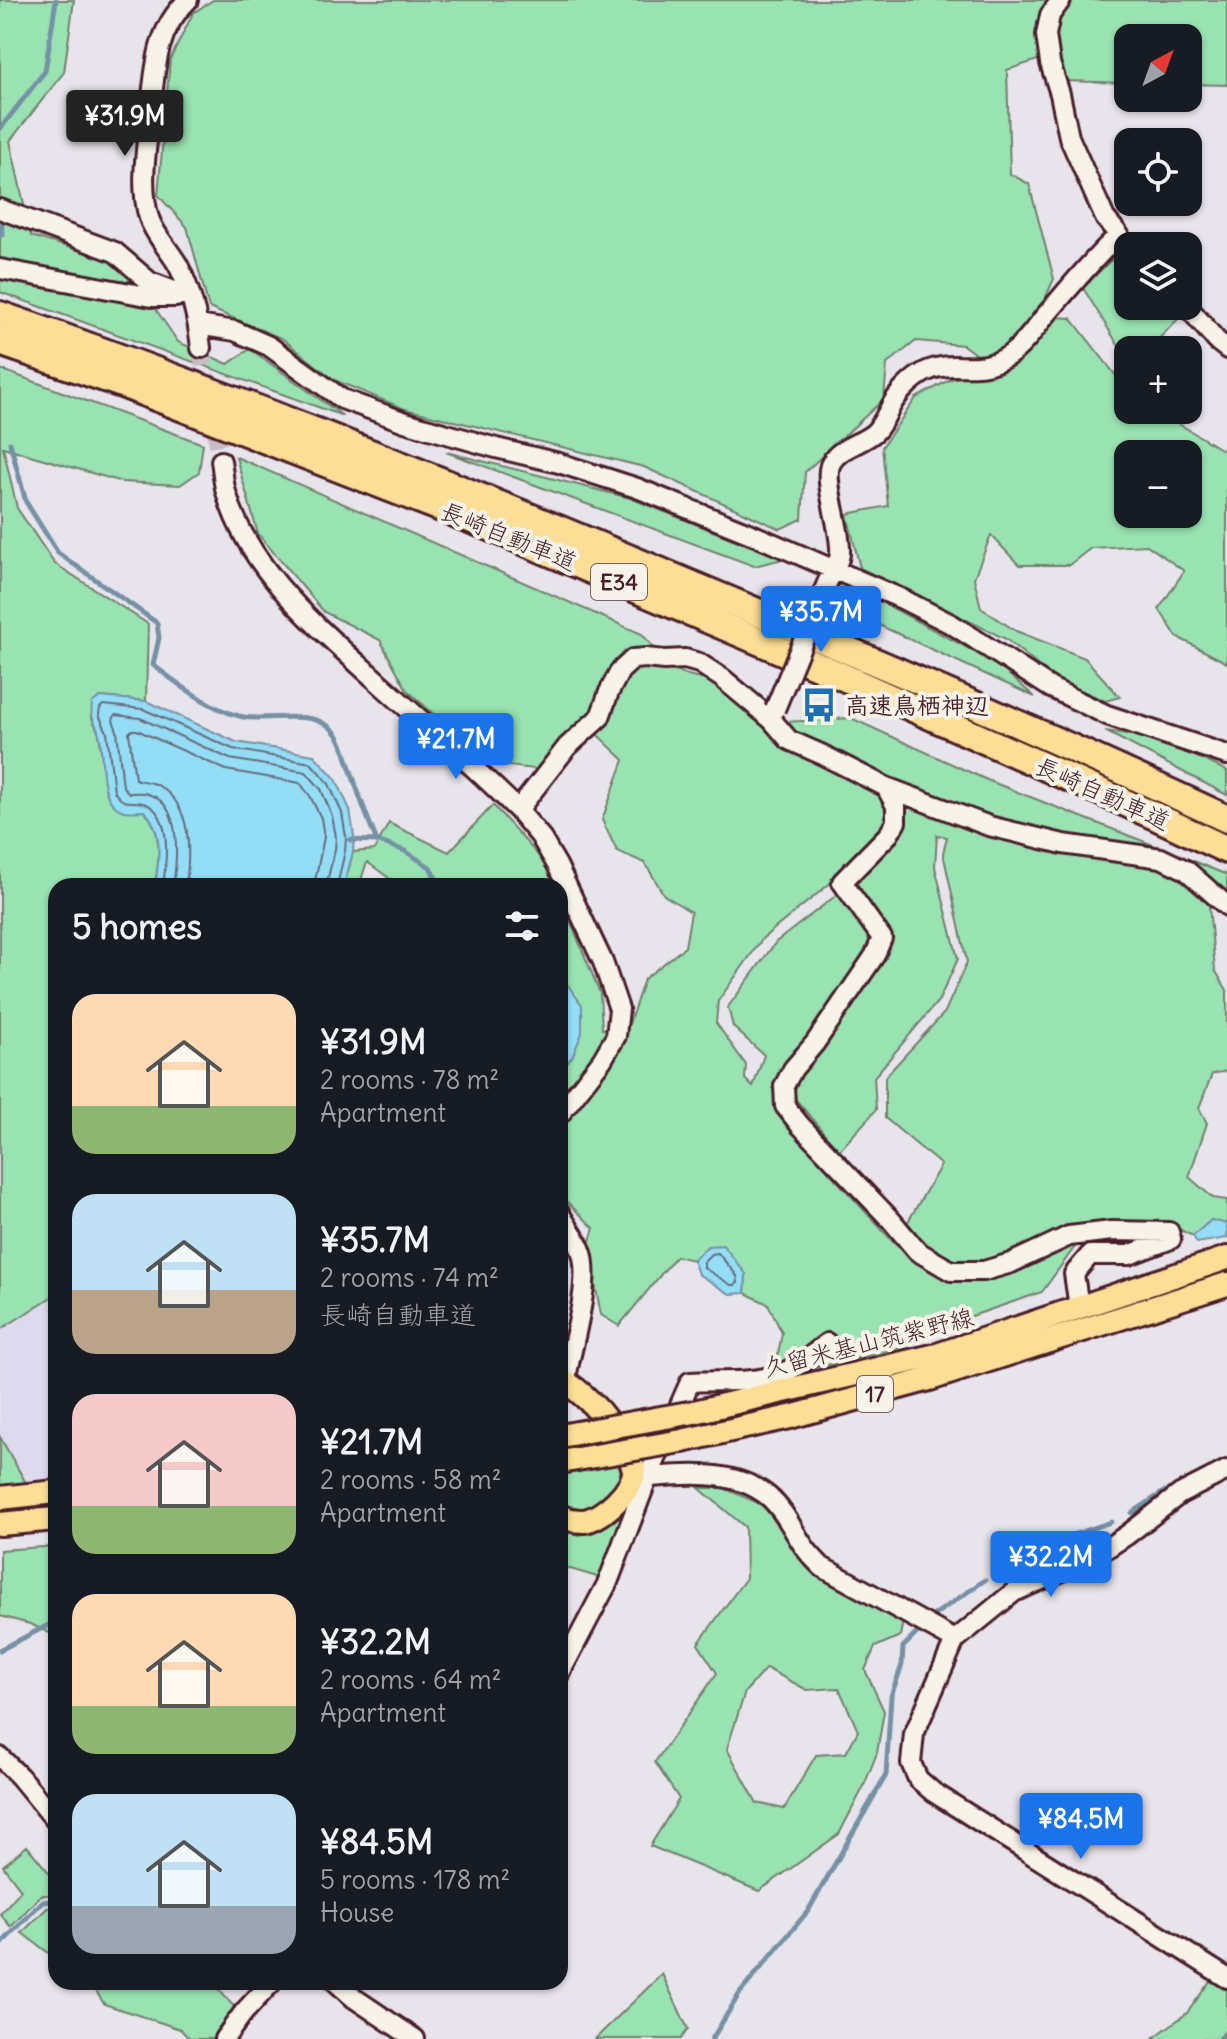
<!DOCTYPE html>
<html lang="en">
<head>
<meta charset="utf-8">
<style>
  body { margin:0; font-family:Delius,"Klee One",sans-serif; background:#242831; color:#f1f3f6; height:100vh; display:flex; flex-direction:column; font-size:30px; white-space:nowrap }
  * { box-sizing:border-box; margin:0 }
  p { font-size:26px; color:#9ea1a6 }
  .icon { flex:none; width:44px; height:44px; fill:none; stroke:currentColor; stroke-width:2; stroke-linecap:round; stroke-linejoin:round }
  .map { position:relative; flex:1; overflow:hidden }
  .details { position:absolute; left:48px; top:878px; width:520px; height:1112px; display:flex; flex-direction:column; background:#171b24; border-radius:24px; box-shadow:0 2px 6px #0004 }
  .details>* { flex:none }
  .needle { width:52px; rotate:41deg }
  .controls { position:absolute; left:1114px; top:24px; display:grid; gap:16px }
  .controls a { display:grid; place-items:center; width:88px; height:88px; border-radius:16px; background:#171b24; box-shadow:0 2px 6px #0004; font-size:40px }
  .price { position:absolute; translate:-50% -68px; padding:0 18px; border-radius:8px; background:#1a73e8; color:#fff; font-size:26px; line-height:52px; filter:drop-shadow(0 2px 4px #0008) }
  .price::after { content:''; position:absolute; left:50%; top:48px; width:24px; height:18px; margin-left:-12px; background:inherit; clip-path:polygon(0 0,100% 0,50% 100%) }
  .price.current { background:#222; color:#fff }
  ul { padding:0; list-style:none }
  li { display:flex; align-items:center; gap:24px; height:200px; padding:0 24px }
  li span { display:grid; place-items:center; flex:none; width:224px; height:160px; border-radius:24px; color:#555 }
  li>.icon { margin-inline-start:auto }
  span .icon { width:96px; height:96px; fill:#fffc; stroke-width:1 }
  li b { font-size:34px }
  h2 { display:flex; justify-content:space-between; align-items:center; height:96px; padding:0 24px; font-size:34px }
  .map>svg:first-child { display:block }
  .built { fill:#dedaee }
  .green { fill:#99e2b2; stroke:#72806e; stroke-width:2; fill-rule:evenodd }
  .water { fill:#94ddf6; stroke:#7691a5; stroke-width:2 }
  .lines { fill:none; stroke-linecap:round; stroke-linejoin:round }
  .shore { stroke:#686b7c; stroke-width:2 }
  .stream { stroke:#7691a5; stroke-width:5 }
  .minor-tunnel { stroke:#c8bdc5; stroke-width:18; stroke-dasharray:18 9; stroke-linecap:butt }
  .minor-casing { stroke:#4a1f2b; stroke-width:24 }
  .major-casing { stroke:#4a1f2b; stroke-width:28 }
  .highway-casing { stroke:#4a1f2b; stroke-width:32 }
  .minor { stroke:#f7f3e8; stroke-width:18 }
  .major { stroke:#fdde96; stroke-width:22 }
  .highway { stroke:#fdde96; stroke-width:26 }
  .minor-bridge-casing { stroke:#4a1f2b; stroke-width:24; stroke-linecap:butt }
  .major-bridge-casing { stroke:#4a1f2b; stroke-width:28; stroke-linecap:butt }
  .minor-bridge { stroke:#f7f3e8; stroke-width:18 }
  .major-bridge { stroke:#fdde96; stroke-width:22 }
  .labels { text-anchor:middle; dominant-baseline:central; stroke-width:8; stroke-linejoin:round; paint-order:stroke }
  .shield { fill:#f7f3e8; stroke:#7e5f64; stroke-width:2 }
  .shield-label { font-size:22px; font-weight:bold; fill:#4a1f2b }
  .street-label { font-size:24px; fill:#4a1f2b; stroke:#f7f3e8 }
  .poi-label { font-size:24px; font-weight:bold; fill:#4a1f2b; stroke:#f7f3e8; text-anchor:start }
</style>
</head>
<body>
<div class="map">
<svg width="1227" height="2039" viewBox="0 0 1227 2039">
  <rect width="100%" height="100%" fill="#e8e4ec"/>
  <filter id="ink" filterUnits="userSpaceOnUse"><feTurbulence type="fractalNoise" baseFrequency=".0125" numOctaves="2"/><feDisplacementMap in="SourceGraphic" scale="16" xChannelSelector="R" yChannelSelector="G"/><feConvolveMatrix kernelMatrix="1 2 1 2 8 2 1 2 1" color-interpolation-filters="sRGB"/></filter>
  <g filter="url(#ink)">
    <!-- built -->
    <path class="built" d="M 56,1294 L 56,1481 L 26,1483 L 0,1437 L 0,1330 Z"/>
    <!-- green -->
    <path class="green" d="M 0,0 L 74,0 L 64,72 L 10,141 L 31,236 L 114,261 L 155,308 L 178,342 L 228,364 L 250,349 L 343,416 L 0,292 Z
      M 213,0 L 1227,0 L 1227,85 L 1188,84 L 1188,38 L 1128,38 L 1128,83 L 1064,81 L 1056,54 L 1007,70 L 1010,174 L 1029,184 L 1054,279 L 1037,316 L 1071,318 L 1128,391 L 1128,410 L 1156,410 L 1227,453 L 1227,663 L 1177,637 L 1159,609 L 1184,571 L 1147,545 L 1091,548 L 1069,565 L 1019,565 L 991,535 L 974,578 L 981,608 L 1016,631 L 1085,658 L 1120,697 L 1105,701 L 1053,678 L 1006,639 L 860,568 L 847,514 L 888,506 L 882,447 L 916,398 L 951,379 L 996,370 L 963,345 L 916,341 L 887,364 L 884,399 L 805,472 L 802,519 L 780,529 L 644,467 L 405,409 L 334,380 L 283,339 L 209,308 L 187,227 L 158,195 L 170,60 L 193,13 ZM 1128,454 L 1188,454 L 1188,514 L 1128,514 Z
      M 1128,258 L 1128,306 L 1173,306 L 1181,316 L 1148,350 L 1128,350 L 1128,361 L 1083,288 L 1110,261 Z
      M 0,369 L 203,444 L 199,472 L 180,485 L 122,482 L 3,447 L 17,508 L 54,563 L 148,624 L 146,701 L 100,697 L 91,716 L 99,733 L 106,793 L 123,811 L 144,811 C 164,831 159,860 155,886 L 56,886 L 56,1294 L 0,1330 Z
      M 446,452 L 630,498 L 783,559 L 754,566 Z
      M 236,457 L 642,634 L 674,671 L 713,682 L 768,723 L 851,718 L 987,780 L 1176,854 L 1227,875 L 1227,912 L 1209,906 L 1215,970 L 1227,990 L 1227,1071 L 1212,1074 L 1199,1108 L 1207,1123 L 1189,1177 L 1213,1198 L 1227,1200 L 1227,1224 L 1211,1220 L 1193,1236 L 1166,1223 L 1093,1222 L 1042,1292 L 928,1331 L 905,1347 L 794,1373 L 777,1360 L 782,1333 L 768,1304 L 745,1293 L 746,1274 L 708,1246 L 693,1260 L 676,1256 L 619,1326 L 601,1315 L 588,1247 L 594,1228 L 564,1199 L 560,1171 L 560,1072 L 573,1055 L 565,983 L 560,974 L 560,896 L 600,993 L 602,1029 L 629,1024 L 644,979 L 685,947 L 691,912 L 664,895 L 645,863 L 617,851 L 602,820 L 624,760 L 582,720 L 544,770 L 489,764 L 407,690 L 380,640 L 324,612 L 258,534 ZM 890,824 L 852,883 L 776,942 L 728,1007 L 733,1027 L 764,1055 L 753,1087 L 745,1079 L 746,1065 L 716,1023 L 718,1001 L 763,938 L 833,881 ZM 937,835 L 947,837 L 943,853 L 967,962 L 945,1012 L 885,1077 L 885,1118 L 941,1165 L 895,1244 L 820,1162 L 777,1104 L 779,1068 L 792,1095 L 839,1151 L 876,1110 L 874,1077 L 939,1000 L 958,959 L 935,867 Z
      M 842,581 L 994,662 L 1035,697 L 829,602 Z
      M 1105,731 L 1157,738 L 1227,771 L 1227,795 Z
      M 493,805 L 548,866 L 556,886 L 400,886 L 367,862 L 359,886 L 344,886 L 353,852 L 374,850 L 389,823 L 449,852 Z
      M 0,1437 L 26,1483 L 0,1486 Z
      M 622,1464 L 618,1485 L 594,1507 L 570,1511 L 560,1501 L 560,1475 Z
      M 699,1488 L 724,1488 L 767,1507 L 821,1575 L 903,1621 L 900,1636 L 875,1647 L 865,1670 L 884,1711 L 877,1753 L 863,1788 L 839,1834 L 759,1891 L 650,1846 L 679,1799 L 655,1762 L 717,1673 L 698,1644 L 746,1578 L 745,1527 ZM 766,1668 L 807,1690 L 839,1688 L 858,1731 L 846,1753 L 816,1755 L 784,1809 L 757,1803 L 727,1749 L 745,1692 Z
      M 633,1498 L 604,1579 L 560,1566 L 560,1529 L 580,1535 L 607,1524 Z
      M 56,1546 L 56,1636 L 30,1624 L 0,1616 L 0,1550 Z
      M 27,1846 L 56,1881 L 56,1895 L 41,1895 L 11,1927 L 0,1914 L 21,1890 L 3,1866 Z
      M 56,1907 L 56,1946 L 50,1954 L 22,1933 L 47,1908 Z
      M 662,1974 L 688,2029 L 681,2039 L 595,2039 Z
      M 1213,1977 L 1227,1986 L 1227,2029 L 1218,2039 L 1152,2039 L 1187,2013 Z
      M 98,1982 L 212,1982 L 237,2010 L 215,2039 L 190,2039 L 180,2029 L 104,2004 L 93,1986 Z"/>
    <!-- water -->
    <path class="water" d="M 100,697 L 146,701 L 236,742 L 314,755 L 336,779 L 350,810 L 354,836 L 353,852 L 344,886 L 155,886 C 159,860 164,830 144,811 C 138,811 129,812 124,811 C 96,803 105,756 99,734 C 95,718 90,722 92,703 Z
      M 560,974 L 582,1005 L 582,1033 L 573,1055 L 560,1072 Z
      M 1211,1220 L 1227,1224 L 1227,1238 L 1197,1243 L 1193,1236 Z
      M 723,1245 L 746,1274 L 745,1293 L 730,1294 L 698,1274 L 693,1260 L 708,1246 Z"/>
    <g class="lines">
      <!-- shore -->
      <path class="shore" d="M 163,886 C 166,864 173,815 146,804 C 132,798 125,809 114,791 L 107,732 L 99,715 L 100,708 L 103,705 L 143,709 L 233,749 L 311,763 L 329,784 L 342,813 L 346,837 L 345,851 L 337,886
        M 173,886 C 177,860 183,804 148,794 C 142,792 135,793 129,793 L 123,787 L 117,731 L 113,720 L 115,715 L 140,718 L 230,759 L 306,772 L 321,789 L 332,816 L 336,837 L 335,849 L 326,886
        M 186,886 C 190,852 193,806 159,786 C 151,781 142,782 135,779 L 129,733 L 132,730 L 137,730 L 226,770 L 300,783 L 310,796 L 321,818 L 324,837 L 314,886
        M 718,1253 L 737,1276 L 738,1283 L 735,1285 L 731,1285 L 704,1268 L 704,1261 L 711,1254 Z"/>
      <!-- stream -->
      <path class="stream" d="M 0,129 L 45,71 L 56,0
        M 1,214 L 2,235
        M 10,443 L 26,502 L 58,553 L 157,623 L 159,638 L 153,665 C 178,684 213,711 244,717 C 273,722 318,706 338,736 C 344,746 347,760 351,771 C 359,795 367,818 377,841 L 405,851 L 430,867 L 440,886
        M 350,840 L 377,841
        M 1185,1481 L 1218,1464
        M 1132,1513 L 1165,1491
        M 1058,1540 L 1111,1522
        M 1010,1566 L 1034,1551
        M 934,1615 L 985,1580
        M 0,1650 L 56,1621 L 53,1605 L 56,1600
        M 0,1945 L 43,1901 L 56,1902
        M 712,2039 L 740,1993 L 808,1911 L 886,1775 L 891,1696 L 902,1665 L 903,1647 L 917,1633
        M 1222,2039 L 1227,2033"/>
      <!-- minor-tunnel -->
      <path class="minor-tunnel" d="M 201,348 L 221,461"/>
      <!-- minor casing -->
      <g class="minor-casing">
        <path id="minor" d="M 188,0 C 174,13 165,29 160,47 C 154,69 153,92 150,114 C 147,147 139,185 149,218 C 155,236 169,249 178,265 C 191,290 198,320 201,348
          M 0,209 L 115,252 L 150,282 L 190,297
          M 0,269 L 152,297 L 176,297
          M 1187,306 L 1217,341 L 1227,349
          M 198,325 L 235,331 L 269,346 L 342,399 L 405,422 L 496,448 L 559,463 L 637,488 L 756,536 L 902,599 L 953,625 L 1051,688 L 1107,715 L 1227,755
          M 221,461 C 223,471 223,482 226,492 C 248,571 319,628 377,681 C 425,724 473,765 518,810 L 540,836 L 557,865 L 603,962 L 619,1009 L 616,1036 L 602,1060 L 560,1114
          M 828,581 C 832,572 840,562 840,553 C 842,530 822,480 831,463 C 839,447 862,444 875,432 C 882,425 886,415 891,406 C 898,393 912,379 925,372 C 952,358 977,376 1008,356 C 1022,347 1034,330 1045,316 C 1069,289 1092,259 1119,235 L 1105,218 L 1069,137 L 1060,94 L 1050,63 L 1046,35 L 1050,15 L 1061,0
          M 886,787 L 989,826 L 1063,844 L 1161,858 L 1186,870 L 1227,906
          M 518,810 L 567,747 L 600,717 L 609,692 L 620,671 L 633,659 L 646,658 L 664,660 L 685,659 L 699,663 L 722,678 L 771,719 L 789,740 L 823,755 L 886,787 L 896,806 L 896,822 L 889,834 L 842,882 L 882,938 L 875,955 L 815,1043 L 793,1069 L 784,1086 L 785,1106 L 800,1125 L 891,1220 L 917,1251 L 951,1271 L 984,1271 L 1011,1263 L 1069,1236 L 1112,1231 L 1169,1232 L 1171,1239 L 1129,1255 L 1090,1255 L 1074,1274 L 1079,1307
          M 560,1214 C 567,1226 578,1240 582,1253 C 591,1283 573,1342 567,1373 L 567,1383
          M 1227,1470 L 1180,1494 L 1127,1535 L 1092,1558 L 1014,1592 L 955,1640 L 914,1734 L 911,1763 L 918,1779 L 933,1792 L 1227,1978
          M 640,1478 C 681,1474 735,1468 769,1497 C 785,1511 793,1531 805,1548 C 810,1555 816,1561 822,1567 L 955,1640
          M 560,1673 L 608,1582 L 648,1477 L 690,1382 C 719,1380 752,1384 779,1374 C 798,1368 812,1355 827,1343
          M 0,1757 L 20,1777 L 56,1821
          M 336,1982 L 354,1998 L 415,2039
          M 224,2039 L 244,2012 L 272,1982"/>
      </g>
      <!-- major casing -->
      <g class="major-casing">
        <path id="major" d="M 560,1386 L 567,1383 C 594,1401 612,1424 627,1453 C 630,1459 633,1464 634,1470 C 635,1488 602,1519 584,1521 C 576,1521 567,1520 560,1516
          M 694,1412 L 937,1355 L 1227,1258
          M 682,1441 L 790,1417 L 930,1379 L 1227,1284
          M 0,1498 L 56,1492
          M 0,1524 L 56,1519"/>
      </g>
      <!-- highway casing -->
      <g class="highway-casing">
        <path id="highway" d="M 0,315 C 231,395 458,486 683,581 C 866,657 1048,735 1227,819
          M 0,342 L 122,384 L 485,525 L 841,676 L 1157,817 L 1227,850"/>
      </g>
      <!-- minor -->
      <use href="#minor" class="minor"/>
      <!-- major -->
      <use href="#major" class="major"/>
      <!-- highway -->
      <use href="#highway" class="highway"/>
      <!-- minor-bridge casing -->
      <g class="minor-bridge-casing">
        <path id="minor-bridge" d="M 775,709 L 827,583"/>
      </g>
      <!-- major-bridge casing -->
      <g class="major-bridge-casing">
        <path id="major-bridge" d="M 560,1436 L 694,1412
          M 560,1462 L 682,1441"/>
      </g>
      <!-- minor-bridge -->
      <use href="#minor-bridge" class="minor-bridge"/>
      <!-- major-bridge -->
      <use href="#major-bridge" class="major-bridge"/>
    </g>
  </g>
  <!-- icons -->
  <defs>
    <g id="bus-bare" transform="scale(2.76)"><path d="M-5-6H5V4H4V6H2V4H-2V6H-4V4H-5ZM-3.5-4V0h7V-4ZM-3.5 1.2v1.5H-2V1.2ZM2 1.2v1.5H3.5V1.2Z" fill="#1f6fb2" stroke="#f7f3e8" stroke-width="2.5" paint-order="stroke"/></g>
  </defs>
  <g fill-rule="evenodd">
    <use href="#bus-bare" x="819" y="705"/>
  </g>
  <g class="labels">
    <!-- shield labels -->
    <g class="shield">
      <rect x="591" y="564" width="56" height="36" rx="6"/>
      <rect x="857" y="1376" width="36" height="36" rx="6"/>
    </g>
    <g class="shield-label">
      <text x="619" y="582">E34</text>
      <text x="875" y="1394">17</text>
    </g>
    <!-- street labels -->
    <g class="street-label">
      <text transform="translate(509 536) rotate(22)">長崎自動車道</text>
      <text transform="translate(1103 793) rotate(24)">長崎自動車道</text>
      <text transform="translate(868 1342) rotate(-14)">久留米基山筑紫野線</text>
    </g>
    <!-- poi labels -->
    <g class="poi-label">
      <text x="845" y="705">高速鳥栖神辺</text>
    </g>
  </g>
</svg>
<div class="controls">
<a><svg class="needle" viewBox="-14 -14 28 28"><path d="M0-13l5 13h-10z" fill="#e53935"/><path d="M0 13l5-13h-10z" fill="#9ea1a6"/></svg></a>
<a><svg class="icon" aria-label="locate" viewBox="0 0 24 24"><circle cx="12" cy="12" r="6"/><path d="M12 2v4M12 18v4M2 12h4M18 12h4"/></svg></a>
<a><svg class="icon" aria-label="layers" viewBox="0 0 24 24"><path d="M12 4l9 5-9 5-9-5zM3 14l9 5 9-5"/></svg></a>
<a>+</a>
<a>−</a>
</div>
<b class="price current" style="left:125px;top:158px">¥31.9M</b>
<b class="price" style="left:821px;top:654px">¥35.7M</b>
<b class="price" style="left:456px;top:781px">¥21.7M</b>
<b class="price" style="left:1051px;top:1599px">¥32.2M</b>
<b class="price" style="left:1081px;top:1861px">¥84.5M</b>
<section class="details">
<h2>5 homes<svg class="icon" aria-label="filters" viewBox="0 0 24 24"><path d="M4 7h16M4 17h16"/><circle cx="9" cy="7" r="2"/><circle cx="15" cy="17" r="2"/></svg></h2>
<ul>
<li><span style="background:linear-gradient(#ffd9b3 70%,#8fb573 0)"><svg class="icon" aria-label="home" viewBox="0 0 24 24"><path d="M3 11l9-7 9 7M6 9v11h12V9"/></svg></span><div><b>¥31.9M</b><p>2 rooms · 78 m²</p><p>Apartment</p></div></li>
<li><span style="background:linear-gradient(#bfe0f5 60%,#b9a48a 0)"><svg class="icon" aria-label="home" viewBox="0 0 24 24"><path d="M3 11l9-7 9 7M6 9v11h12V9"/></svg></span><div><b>¥35.7M</b><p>2 rooms · 74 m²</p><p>長崎自動車道</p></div></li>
<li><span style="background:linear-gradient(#f6c9c9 70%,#8fb573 0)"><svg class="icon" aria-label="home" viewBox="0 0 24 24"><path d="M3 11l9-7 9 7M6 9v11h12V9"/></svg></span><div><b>¥21.7M</b><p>2 rooms · 58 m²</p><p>Apartment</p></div></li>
<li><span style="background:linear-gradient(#ffd9b3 70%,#8fb573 0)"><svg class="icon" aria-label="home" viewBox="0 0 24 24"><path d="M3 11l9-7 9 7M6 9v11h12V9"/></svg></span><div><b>¥32.2M</b><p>2 rooms · 64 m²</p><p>Apartment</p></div></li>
<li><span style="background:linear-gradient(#bfe0f5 70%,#9aa5b1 0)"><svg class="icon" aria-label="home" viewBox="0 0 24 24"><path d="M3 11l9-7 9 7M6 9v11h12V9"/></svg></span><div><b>¥84.5M</b><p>5 rooms · 178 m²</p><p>House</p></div></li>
</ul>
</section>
</div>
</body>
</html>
